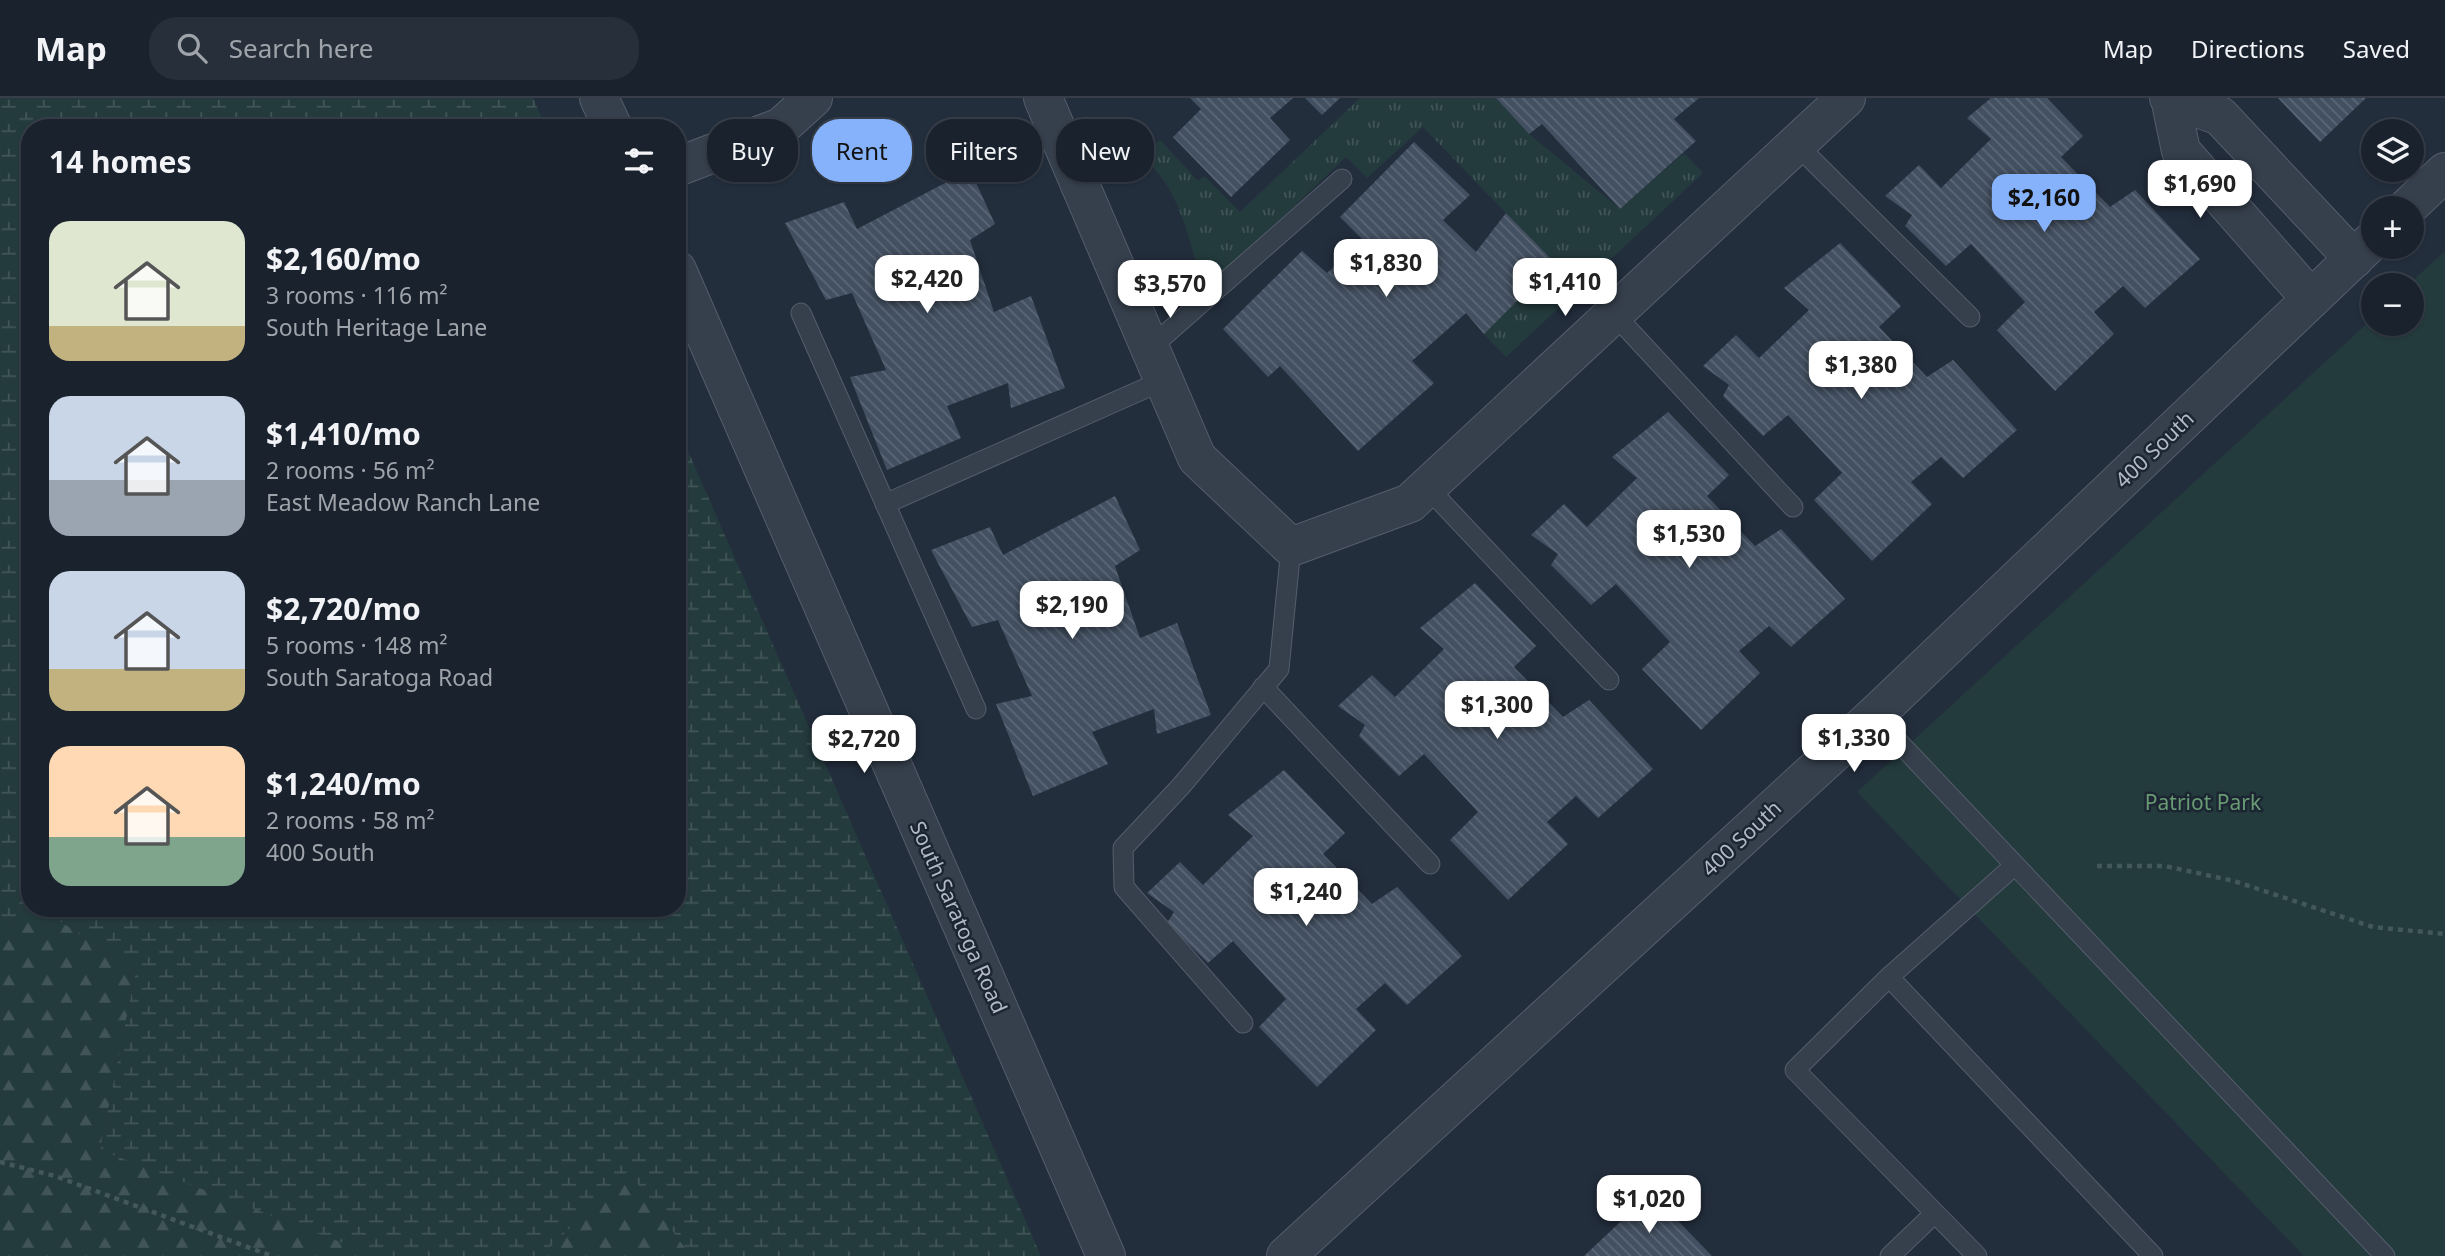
<!DOCTYPE html>
<html lang="en">
<head>
<meta charset="utf-8">
<style>
  body { margin:0; font-family:"Noto Sans",sans-serif; background:#272f3a; color:#f1f3f6; height:100vh; display:flex; flex-direction:column; font-size:26px; white-space:nowrap }
  * { box-sizing:border-box; margin:0 }
  p { font-size:23px; color:#9fa4aa }
  .icon { flex:none; width:38px; height:38px; fill:none; stroke:currentColor; stroke-width:2; stroke-linecap:round; stroke-linejoin:round }
  .map { position:relative; flex:1; overflow:hidden }
  .sheet { position:absolute; left:21px; top:21px; width:665px; height:798px; display:flex; flex-direction:column; background:#1a222e; border-radius:28px; box-shadow:0 2px 5px #0004,0 0 0 2px #383f4a }
  .sheet>* { flex:none }
  .top-card { position:absolute; left:707px; top:21px; width:665px; height:63px; display:flex; gap:14px }
  .controls { position:absolute; left:2361px; top:21px; display:grid; gap:14px }
  .controls a { display:grid; place-items:center; width:63px; height:63px; border-radius:50%; background:#1a222e; box-shadow:0 2px 5px #0004,0 0 0 2px #383f4a; font-size:35px }
  .price { position:absolute; translate:-50% -60px; padding:0 16px; border-radius:14px; background:#fff; color:#222; font-size:23px; line-height:46px; filter:drop-shadow(0 2px 4px #0008) }
  .price::after { content:''; position:absolute; left:50%; top:42px; width:21px; height:16px; margin-left:-10px; background:inherit; clip-path:polygon(0 0,100% 0,50% 100%) }
  .price.selected { background:#85b2fa; color:#111 }
  ul { padding:0; list-style:none }
  li { display:flex; align-items:center; gap:21px; height:175px; padding:0 28px }
  li span { display:grid; place-items:center; flex:none; width:196px; height:140px; border-radius:21px; color:#555 }
  li>.icon { margin-inline-start:auto }
  span .icon { width:84px; height:84px; fill:#fffc; stroke-width:1 }
  li b { font-size:30px }
  h2 { display:flex; justify-content:space-between; align-items:center; height:84px; padding:0 28px; font-size:30px }
  .tag { padding:0 24px; border-radius:28px; background:#1a222e; box-shadow:0 2px 5px #0004,0 0 0 2px #383f4a; font-size:24px; line-height:63px }
  .tag.selected { background:#85b2fa; color:#111 }
  header { display:flex; align-items:center; gap:42px; box-sizing:border-box; height:98px; padding:0 35px; background:#1a222e; border-bottom:2px solid #383f4a }
  header strong { font-size:33px }
  nav { display:flex; gap:38px; margin-inline-start:auto; font-size:24px }
  .search { width:490px; height:63px; background:#272f3a; display:flex; align-items:center; gap:18px; box-sizing:border-box; padding:0 24px; border-radius:28px; color:#9fa4aa; font-size:26px }
  .map>svg:first-child { display:block }
  .grass { fill:url(#grass-tufts) }
  .forest { fill:url(#forest-firs) }
  .wetland { fill:url(#wetland-marsh) }
  .park { fill:#243b3e }
  .building { fill:url(#building-back-hatch) }
  .lines { fill:none; stroke-linecap:round; stroke-linejoin:round }
  .service-casing { stroke:#555d6b; stroke-width:21 }
  .minor-casing { stroke:#555d6b; stroke-width:40 }
  .tertiary-casing { stroke:#555d6b; stroke-width:40 }
  .path { stroke:#42585b; stroke-width:4.5; stroke-dasharray:5 5; stroke-linecap:butt }
  .service { stroke:#36404d; stroke-width:19 }
  .minor { stroke:#36404d; stroke-width:38 }
  .tertiary { stroke:#36404d; stroke-width:38 }
  .labels { text-anchor:middle; dominant-baseline:central; stroke-width:5; stroke-linejoin:round; paint-order:stroke }
  .street-label { font-size:21px; fill:#b2bac8; stroke:#1c2532 }
  .park-label { font-size:21px; fill:#689a74; stroke:#1c2532 }
</style>
</head>
<body>
<header>
<strong>Map</strong>
<div class="search"><svg class="icon" aria-label="search" viewBox="0 0 24 24"><circle cx="10" cy="10" r="6"/><path d="M15 15l6 6"/></svg>Search here</div>
<nav><a>Map</a><a>Directions</a><a>Saved</a></nav>
</header>
<div class="map">
<svg width="2445" height="1158" viewBox="0 0 2445 1158">
  <defs>
    <pattern id="grass-tufts" width="24" height="20" patternUnits="userSpaceOnUse" patternTransform="scale(1.75)"><rect width="24" height="20" fill="#243b3e"/><path d="M3 7l-1-3M5 7V3M7 7l1-3M15 17l-1-3M17 17v-4M19 17l1-3" fill="none" stroke="#415558"/></pattern>
    <pattern id="forest-firs" width="22" height="20" patternUnits="userSpaceOnUse" patternTransform="scale(1.75)"><rect width="22" height="20" fill="#243b3e"/><path d="M5 1l3.5 6h-7zM16 11l3.5 6h-7z" fill="#415558"/></pattern>
    <pattern id="wetland-marsh" width="20" height="14" patternUnits="userSpaceOnUse" patternTransform="scale(1.75)"><rect width="20" height="14" fill="#243b3e"/><path d="M1 5h8M5 5V1M11 12h8M15 12V8" fill="none" stroke="#415558"/></pattern>
    <pattern id="building-back-hatch" width="6" height="6" patternUnits="userSpaceOnUse" patternTransform="scale(1.75)"><rect width="6" height="6" fill="#435061"/><path d="M-1 5l2 2M0 0l6 6M5-1l2 2" fill="none" stroke="#5c6776"/></pattern>
  </defs>
  <rect width="100%" height="100%" fill="#232e3d"/>
  <!-- grass -->
  <path class="grass" d="M 1360,0 L 1496,0 L 1529,36 L 1620,111 L 1684,55 L 1703,75 L 1506,259 L 1484,236 L 1554,165 L 1423,29 L 1367,80 L 1346,59 L 1204,194 C 1192,153 1180,84 1141,60 L 1160,42 L 1198,83 L 1204,78 L 1240,114 Z"/>
  <!-- forest -->
  <path class="forest" d="M 36,810 L 40,810 L 136,873 L 100,1052 L 383,1158 L 0,1158 L 0,834 Z
    M 628,1072 L 691,1158 L 533,1158 Z"/>
  <!-- wetland -->
  <path class="wetland" d="M 0,0 L 533,0 L 546,30 L 30,30 L 30,810 L 36,810 L 0,834 Z
    M 677,328 L 1041,1158 L 691,1158 L 628,1073 L 541,1158 L 377,1158 L 100,1052 L 136,873 L 40,810 L 677,810 Z"/>
  <!-- park -->
  <path class="park" d="M 2445,153 L 2445,1158 L 2304,1158 L 1857,694 L 2373,220 L 2373,226 L 2412,226 L 2412,187 L 2408,187 Z"/>
  <!-- building -->
  <path class="building" d="M 1190,0 L 1293,0 L 1270,20 L 1290,42 L 1231,99 L 1173,39 L 1201,11 Z
    M 1305,0 L 1340,0 L 1322,17 Z
    M 1496,0 L 1699,0 L 1674,21 L 1696,43 L 1620,111 L 1542,26 L 1529,36 Z
    M 1991,0 L 2047,0 L 2083,38 L 2061,59 L 2110,109 L 2135,92 L 2200,161 L 2145,210 L 2123,188 L 2094,214 L 2114,236 L 2055,293 L 1997,232 L 2025,204 L 1971,146 L 1946,168 L 1905,128 L 1912,117 L 1885,98 L 1919,67 L 1941,90 L 1991,41 L 1967,20 Z
    M 2278,0 L 2366,0 L 2320,44 Z
    M 1414,44 L 1470,97 L 1443,122 L 1476,154 L 1506,115 L 1555,165 L 1484,236 L 1466,215 L 1412,263 L 1434,285 L 1358,353 L 1280,268 L 1268,279 L 1223,231 L 1302,153 L 1327,175 L 1363,142 L 1340,119 Z
    M 970,72 L 995,126 L 970,142 L 994,214 L 1031,198 L 1065,290 L 1011,310 L 1008,285 L 947,308 L 961,340 L 887,372 L 850,279 L 886,272 L 852,195 L 826,202 L 785,125 L 844,104 L 857,131 Z
    M 1840,145 L 1901,208 L 1879,229 L 1927,279 L 1953,262 L 2017,332 L 1963,380 L 1941,359 L 1911,384 L 1932,406 L 1872,463 L 1814,402 L 1842,375 L 1788,317 L 1763,338 L 1723,298 L 1729,287 L 1703,268 L 1736,237 L 1759,260 L 1809,212 L 1784,190 Z
    M 1668,314 L 1729,377 L 1707,398 L 1755,448 L 1781,431 L 1845,501 L 1791,549 L 1769,528 L 1739,553 L 1760,575 L 1701,632 L 1642,571 L 1670,544 L 1616,486 L 1591,507 L 1551,467 L 1558,456 L 1531,437 L 1564,406 L 1587,429 L 1637,380 L 1612,359 Z
    M 1115,398 L 1140,452 L 1115,468 L 1140,540 L 1177,525 L 1211,617 L 1157,636 L 1154,611 L 1092,634 L 1108,666 L 1033,698 L 996,606 L 1032,598 L 998,522 L 972,529 L 931,452 L 990,429 L 1003,457 Z
    M 1475,485 L 1536,548 L 1514,569 L 1563,619 L 1589,602 L 1653,671 L 1598,720 L 1576,698 L 1547,724 L 1568,746 L 1508,802 L 1450,742 L 1478,714 L 1424,656 L 1399,678 L 1359,638 L 1365,627 L 1338,608 L 1372,577 L 1395,599 L 1444,551 L 1420,530 Z
    M 1284,672 L 1345,735 L 1323,756 L 1372,806 L 1397,789 L 1462,858 L 1407,907 L 1385,885 L 1356,911 L 1376,932 L 1317,989 L 1259,929 L 1286,901 L 1233,843 L 1208,865 L 1167,825 L 1174,814 L 1147,795 L 1180,764 L 1203,787 L 1253,738 L 1228,717 Z
    M 1651,1095 L 1712,1158 L 1584,1158 Z"/>
  <g class="lines">
    <!-- service casing -->
    <g class="service-casing">
      <path id="service" d="M 1796,46 L 1970,219
        M 801,215 L 976,611
        M 1614,216 L 1793,409
        M 1150,250 L 1342,81
        M 1427,389 L 1609,582
        M 885,406 L 1164,282
        M 1263,589 L 1430,766
        M 1874,618 L 2385,1158
        M 2015,767 L 1889,879 L 2153,1158
        M 1889,879 L 1795,972 L 1977,1158
        M 1243,925 L 1124,789 L 1123,750 L 1182,687 L 1279,571 L 1291,449
        M 1890,1158 L 1935,1115"/>
    </g>
    <!-- minor casing -->
    <g class="minor-casing">
      <path id="minor" d="M 599,0 L 613,30
        M 1043,0 L 1197,360 L 1291,449 L 1410,405 L 1846,0
        M 2169,0 L 2220,18 L 2354,161
        M 2170,0 L 2181,53 L 2311,201
        M 677,69 L 781,29 L 813,0
        M 677,172 L 1106,1158"/>
    </g>
    <!-- tertiary casing -->
    <g class="tertiary-casing">
      <path id="tertiary" d="M 2407,110 L 2445,74
        M 1286,1158 L 1874,618 L 2373,142"/>
    </g>
    <!-- path -->
    <path class="path" d="M 2097,768 L 2165,768 L 2234,783 L 2373,829 L 2445,836
      M 0,1064 L 55,1078 L 272,1158"/>
    <!-- service -->
    <use href="#service" class="service"/>
    <!-- minor -->
    <use href="#minor" class="minor"/>
    <!-- tertiary -->
    <use href="#tertiary" class="tertiary"/>
  </g>
  <g class="labels">
    <!-- street labels -->
    <g class="street-label">
      <text transform="translate(2154 351) rotate(-44)">400 South</text>
      <text transform="translate(1741 740) rotate(-43)">400 South</text>
      <text transform="translate(959 819) rotate(66)">South Saratoga Road</text>
    </g>
    <!-- park labels -->
    <g class="park-label">
      <text x="2203" y="704">Patriot Park</text>
    </g>
  </g>
</svg>
<div class="controls">
<a><svg class="icon" aria-label="layers" viewBox="0 0 24 24"><path d="M12 4l9 5-9 5-9-5zM3 14l9 5 9-5"/></svg></a>
<a>+</a>
<a>−</a>
</div>
<b class="price" style="left:2200px;top:122px">$1,690</b>
<b class="price selected" style="left:2044px;top:136px">$2,160</b>
<b class="price" style="left:1386px;top:201px">$1,830</b>
<b class="price" style="left:927px;top:217px">$2,420</b>
<b class="price" style="left:1565px;top:220px">$1,410</b>
<b class="price" style="left:1170px;top:222px">$3,570</b>
<b class="price" style="left:1861px;top:303px">$1,380</b>
<b class="price" style="left:1689px;top:472px">$1,530</b>
<b class="price" style="left:1072px;top:543px">$2,190</b>
<b class="price" style="left:1497px;top:643px">$1,300</b>
<b class="price" style="left:1854px;top:676px">$1,330</b>
<b class="price" style="left:864px;top:677px">$2,720</b>
<b class="price" style="left:1306px;top:830px">$1,240</b>
<b class="price" style="left:1649px;top:1137px">$1,020</b>
<div class="top-card">
<a class="tag">Buy</a>
<a class="tag selected">Rent</a>
<a class="tag">Filters</a>
<a class="tag">New</a>
</div>
<section class="sheet">
<h2>14 homes<svg class="icon" aria-label="filters" viewBox="0 0 24 24"><path d="M4 7h16M4 17h16"/><circle cx="9" cy="7" r="2"/><circle cx="15" cy="17" r="2"/></svg></h2>
<ul>
<li><span style="background:linear-gradient(#dfe7d0 75%,#c2b280 0)"><svg class="icon" aria-label="home" viewBox="0 0 24 24"><path d="M3 11l9-7 9 7M6 9v11h12V9"/></svg></span><div><b>$2,160/mo</b><p>3 rooms · 116 m²</p><p>South Heritage Lane</p></div></li>
<li><span style="background:linear-gradient(#c9d6e8 60%,#9aa5b1 0)"><svg class="icon" aria-label="home" viewBox="0 0 24 24"><path d="M3 11l9-7 9 7M6 9v11h12V9"/></svg></span><div><b>$1,410/mo</b><p>2 rooms · 56 m²</p><p>East Meadow Ranch Lane</p></div></li>
<li><span style="background:linear-gradient(#c9d6e8 70%,#c2b280 0)"><svg class="icon" aria-label="home" viewBox="0 0 24 24"><path d="M3 11l9-7 9 7M6 9v11h12V9"/></svg></span><div><b>$2,720/mo</b><p>5 rooms · 148 m²</p><p>South Saratoga Road</p></div></li>
<li><span style="background:linear-gradient(#ffd9b3 65%,#7fa58c 0)"><svg class="icon" aria-label="home" viewBox="0 0 24 24"><path d="M3 11l9-7 9 7M6 9v11h12V9"/></svg></span><div><b>$1,240/mo</b><p>2 rooms · 58 m²</p><p>400 South</p></div></li>
</ul>
</section>
</div>
</body>
</html>
